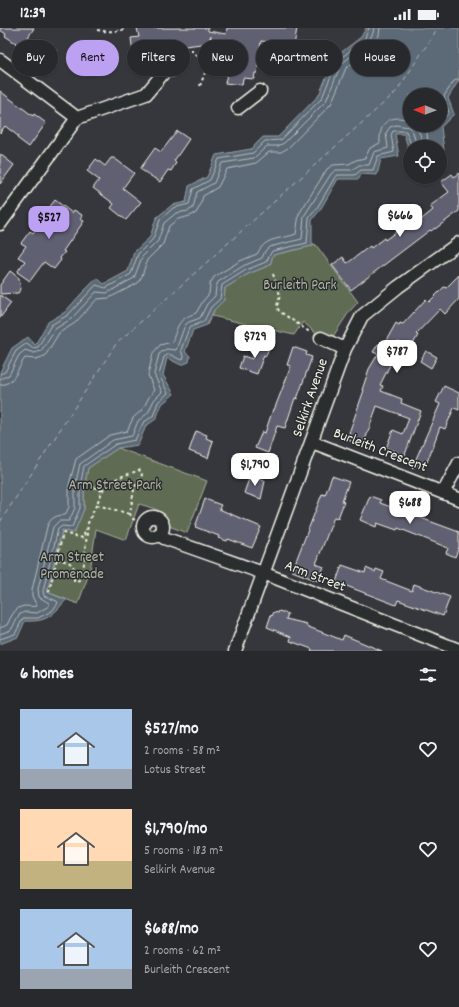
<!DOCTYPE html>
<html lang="en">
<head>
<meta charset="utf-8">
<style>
  body { margin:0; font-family:Dekko,sans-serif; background:#343539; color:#f1f3f6; height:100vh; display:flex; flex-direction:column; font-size:15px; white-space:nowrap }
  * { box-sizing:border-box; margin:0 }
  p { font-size:13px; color:#a5a6aa }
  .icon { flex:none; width:22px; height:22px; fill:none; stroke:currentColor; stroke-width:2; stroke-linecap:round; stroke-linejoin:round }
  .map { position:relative; height:623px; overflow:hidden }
  .side { display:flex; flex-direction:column; background:#28292d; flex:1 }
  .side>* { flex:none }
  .hud { position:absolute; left:12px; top:12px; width:435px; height:36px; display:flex; gap:8px }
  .needle { width:26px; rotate:271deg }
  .buttons { position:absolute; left:403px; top:60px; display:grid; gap:8px }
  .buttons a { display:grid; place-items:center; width:44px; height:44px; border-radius:50%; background:#28292d; box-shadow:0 1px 3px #0004,0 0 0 1px #444549; font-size:20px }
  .price { position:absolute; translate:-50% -34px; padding:0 9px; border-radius:8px; background:#fff; color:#222; font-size:13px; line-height:26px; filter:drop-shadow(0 1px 2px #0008) }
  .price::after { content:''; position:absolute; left:50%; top:24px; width:12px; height:9px; margin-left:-6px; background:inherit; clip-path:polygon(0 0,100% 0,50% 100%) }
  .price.on { background:#bca0f2; color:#111 }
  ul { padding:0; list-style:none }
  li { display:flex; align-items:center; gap:12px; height:100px; padding:0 20px }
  li span { display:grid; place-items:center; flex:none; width:112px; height:80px; border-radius:0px; color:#555 }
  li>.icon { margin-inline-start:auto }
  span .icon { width:48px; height:48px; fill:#fffc; stroke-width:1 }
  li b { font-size:17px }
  h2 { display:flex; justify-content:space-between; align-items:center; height:48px; padding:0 20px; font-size:17px }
  .tag { padding:0 14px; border-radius:18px; background:#28292d; box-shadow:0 1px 3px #0004,0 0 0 1px #444549; font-size:14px; line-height:36px }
  .tag.on { background:#bca0f2; color:#111 }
  .status { display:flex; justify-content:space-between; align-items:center; height:28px; padding:0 20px; background:#28292d; direction:ltr }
  .status svg { height:11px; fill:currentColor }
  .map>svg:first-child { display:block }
  .green { fill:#5f6c53; stroke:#aaae9e }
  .water { fill:#5c6b77; stroke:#99a1a4; fill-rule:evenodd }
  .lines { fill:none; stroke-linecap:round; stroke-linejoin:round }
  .shore { stroke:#b7bbbb; stroke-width:1 }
  .ferry { stroke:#b0b5b5; stroke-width:1; stroke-dasharray:5 4; stroke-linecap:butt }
  .building { fill:#606173; stroke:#f4f1e8 }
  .minor-casing { stroke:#f4f1e8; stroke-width:15 }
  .path { stroke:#f4f1e8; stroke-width:2; stroke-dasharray:3 3; stroke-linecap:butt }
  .minor { stroke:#2a2d2e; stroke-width:12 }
  .labels { text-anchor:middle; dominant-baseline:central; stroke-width:3; stroke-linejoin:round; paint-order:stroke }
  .park-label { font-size:15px; fill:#b1b5a5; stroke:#2a2d2e }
  .street-label { font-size:15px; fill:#f4f1e8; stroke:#2a2d2e }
</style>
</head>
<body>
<div class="status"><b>12:39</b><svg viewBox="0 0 49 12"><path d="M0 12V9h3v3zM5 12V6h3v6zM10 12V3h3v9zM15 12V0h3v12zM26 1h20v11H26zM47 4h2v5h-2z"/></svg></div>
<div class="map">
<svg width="459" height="623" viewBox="0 0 459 623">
  <rect width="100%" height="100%" fill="#35373c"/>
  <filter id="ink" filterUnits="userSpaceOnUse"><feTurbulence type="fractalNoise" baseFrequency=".025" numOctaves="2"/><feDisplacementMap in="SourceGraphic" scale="8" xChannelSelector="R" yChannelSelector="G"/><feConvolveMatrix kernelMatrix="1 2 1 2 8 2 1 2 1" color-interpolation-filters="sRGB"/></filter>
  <g filter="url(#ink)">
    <!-- green -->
    <path class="green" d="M 316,217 L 358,274 L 349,284 L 332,310 L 319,308 L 303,294 L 294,307 L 212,288 L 214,282 L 224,272 L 225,260 L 248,246 L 270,237 L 273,227 Z
      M 118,420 L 207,453 L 187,505 L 169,498 C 168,483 152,480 139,476 L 126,512 L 96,501 L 90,543 L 78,576 L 47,564 L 62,502 L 74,504 L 84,481 L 84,460 L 88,440 Z"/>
    <!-- water -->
    <path class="water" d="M 366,0 L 459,0 L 459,52 L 448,70 L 454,86 L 441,99 L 444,122 L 440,123 L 440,119 L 410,119 L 410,126 L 404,106 L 395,106 L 399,128 L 381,131 L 377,147 L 361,146 L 359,151 L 338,151 L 320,182 L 312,192 L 312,215 L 316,217 L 273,227 L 270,237 L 248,246 L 225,260 L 224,272 L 214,282 L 207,297 L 193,302 L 185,324 L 190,328 L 189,334 L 181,337 L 167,330 L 163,347 L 174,366 L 162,376 L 156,391 L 146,398 L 138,417 L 118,420 L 88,440 L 84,460 L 84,481 L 74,505 L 62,502 L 47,564 L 66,572 C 52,588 47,594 25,593 L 18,609 L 0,616 L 0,344 L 12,320 L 28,309 L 35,317 L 48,294 L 65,284 L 81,266 L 97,250 L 104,256 L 128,243 L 134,224 L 150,209 L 156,190 L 172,177 L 186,174 L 189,158 L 207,149 L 216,127 L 251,121 L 263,109 L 278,109 L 319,67 L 334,30 L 361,9 ZM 410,67 L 440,67 L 440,97 L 410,97 Z"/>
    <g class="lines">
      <!-- shore -->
      <path class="shore" d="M 440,94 L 449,85 L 444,68 L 454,53 L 459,51
        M 416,97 L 425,118 L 428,114 L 426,97
        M 0,346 L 5,344 L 16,323 L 27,315 L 33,320 L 38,319 L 51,297 L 68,287 L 96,257 L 106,260 L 131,246 L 138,226 L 153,211 L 160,192 L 173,180 L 189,176 L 193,161 L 210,152 L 219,131 L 253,125 L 265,113 L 281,112 L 322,70 L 337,33 L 364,12 L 369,0
        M 0,351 L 9,347 L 19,327 L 25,322 L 34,325 L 41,323 L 55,301 L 71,291 L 96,264 L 107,265 L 134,250 L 142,229 L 158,213 L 164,195 L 176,185 L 188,183 L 193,180 L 197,164 L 214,155 L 222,135 L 254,130 L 267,118 L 278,118 L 284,115 L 326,73 L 341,36 L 367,16 L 373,5 L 374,0
        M 0,357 C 16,356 17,340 25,330 L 36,331 L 45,328 L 59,305 L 75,295 L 97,271 L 109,270 L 138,255 L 142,248 L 147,232 L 163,216 L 169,198 L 178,191 L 190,188 L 196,185 L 200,178 L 203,168 L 218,159 L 227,141 L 256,135 L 269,124 L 281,124 L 288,120 L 331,76 L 346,40 L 373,19 L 379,7 L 380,0
        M 0,600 L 7,597 C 11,589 14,580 24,578 C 28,578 33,579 37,578 L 32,568 L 32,562 L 47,499 C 50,490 56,487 65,487 L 69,479 L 69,457 L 76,431 L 110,407 L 127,403 L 133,390 L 143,381 L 149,369 L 154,362 L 148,347 L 153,325 L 160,317 L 172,314 C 179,296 177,292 196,285 L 203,273 L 209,266 L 210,256 L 214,249 L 240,233 L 257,226 C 266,208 280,212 296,206 L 299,186 L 327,141 L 333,137 L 349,136 L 356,132 L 365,130 L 370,120 L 380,115 C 379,94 389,86 410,92
        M 0,606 L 11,602 L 20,586 L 25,584 L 37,585 L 49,578 L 49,575 L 39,569 L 38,561 L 53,499 L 59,493 L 69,493 L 75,480 L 75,458 L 80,436 L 113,412 L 132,408 L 138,393 L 148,385 L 154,372 L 162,364 L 154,346 L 159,326 L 166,321 L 176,322 L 185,297 L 189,294 L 200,290 L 207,276 L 215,268 L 216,259 L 218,254 L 243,238 L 262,230 L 265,223 L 269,219 L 302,211 L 304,188 L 331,146 L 336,142 L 352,142 L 359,137 L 369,137 L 374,124 L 388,120 L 386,105 L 390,99 L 396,97 L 409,99 L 413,104 L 417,119
        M 0,611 L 15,606 L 23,590 L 38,590 L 52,583 L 58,575 L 57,573 L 44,568 L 43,563 L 58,501 L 62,498 L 72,499 L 80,480 L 80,459 L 84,438 L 116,416 L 135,412 L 143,395 L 153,388 L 158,374 L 168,365 L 159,347 L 164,329 L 169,326 L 181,332 L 184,331 L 181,322 L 189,300 L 204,293 L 211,279 L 220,271 L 222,257 L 246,242 L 266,234 L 272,223 L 307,215 L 309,190 L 317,180 L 335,149 L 338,147 L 355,147 L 361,142 L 373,142 L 378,128 L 394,124 L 391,107 L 393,103 L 406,103 L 412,119"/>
      <!-- ferry -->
      <path class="ferry" d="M 0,494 L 116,316 L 396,64 L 438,0"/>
    </g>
    <!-- building -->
    <path class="building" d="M 0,0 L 34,0 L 22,19 L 5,8 L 6,6 L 0,2 Z
      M 137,0 L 208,0 L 208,3 L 226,6 L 227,0 L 297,0 L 294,18 L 261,13 L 257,45 L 255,45 L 254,51 L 243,50 L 242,57 L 225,55 L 227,46 L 212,44 L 216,14 L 133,25 L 131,10 L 139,9 Z
      M 44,13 L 57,23 L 46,37 L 33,27 Z
      M 0,63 L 33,88 L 34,86 L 46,95 L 29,119 L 17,110 L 18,108 L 5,98 L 0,105 Z
      M 177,103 L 189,111 L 174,133 L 176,135 L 171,143 L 168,142 L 160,154 L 140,141 L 155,120 L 161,124 Z
      M 0,126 L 14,137 L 0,156 Z
      M 111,130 L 114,130 L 134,145 L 123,160 L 141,174 L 126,192 L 111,180 L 114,176 L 93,160 L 99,152 L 87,143 L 96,131 L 105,138 Z
      M 459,145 L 459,183 L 435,201 L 435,200 L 431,203 L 430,202 L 351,262 L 332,237 L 343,229 L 347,235 L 349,234 L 370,218 L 371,220 L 384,210 L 385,212 L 408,195 L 412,199 L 433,182 L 430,178 L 449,164 L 441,154 L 452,146 L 454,149 Z
      M 55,172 L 72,185 L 74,182 L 82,187 L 80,191 L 84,193 L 63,223 L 65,224 L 60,230 L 61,232 L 54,241 L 44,234 L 30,253 L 17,244 L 25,233 L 18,229 L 26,218 L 21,215 L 30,203 L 33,205 L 50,182 L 48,181 Z
      M 10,243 L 19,250 L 21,261 L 18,265 L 0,266 L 0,257 Z
      M 459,247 L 459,271 L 445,286 L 440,281 L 416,306 L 418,307 L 411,320 L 398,314 L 389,331 L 392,333 L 380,357 L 383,358 L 381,363 L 402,371 L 401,375 L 421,383 L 403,432 L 395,429 L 397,424 L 386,420 L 393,402 L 403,406 L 409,390 L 377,378 L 363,418 L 348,412 L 350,405 L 349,405 L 364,362 L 362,362 L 369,341 L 378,326 L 373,324 L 378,316 L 383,318 L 396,295 L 399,297 L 400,295 L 403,296 L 426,271 L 429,274 L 444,259 L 446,260 Z
      M 0,267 L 11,275 L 0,290 Z
      M 257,315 L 269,319 L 266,328 L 264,327 L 257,346 L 239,340 L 243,328 L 252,331 Z
      M 293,319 L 307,324 L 306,327 L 312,329 L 297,371 L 295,370 L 285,400 L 277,398 L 268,425 L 255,420 L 262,404 L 265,405 L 273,381 L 274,382 L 276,377 L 291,338 L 287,337 Z
      M 426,323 L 437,329 L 431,340 L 420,333 Z
      M 444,358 L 459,365 L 459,382 L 454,380 L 445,401 L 440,399 L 427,434 L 412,440 L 440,376 L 436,374 Z
      M 196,403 L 207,407 L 206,410 L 213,413 L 208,430 L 189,423 Z
      M 250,448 L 265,453 L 261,471 L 244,465 Z
      M 332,448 L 349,454 L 342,473 L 344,474 L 338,490 L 334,489 L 316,536 L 324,539 L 318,553 L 292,543 L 322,466 L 325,467 Z
      M 370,468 L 381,472 L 380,475 L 459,504 L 459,519 L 455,529 L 446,525 L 448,520 L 426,511 L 398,500 L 397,502 L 377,495 L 376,499 L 360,492 Z
      M 205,471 L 221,477 L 219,481 L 261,499 L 252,520 L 228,511 L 227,513 L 218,510 L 219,508 L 195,499 Z
      M 342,537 L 365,545 L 366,540 L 375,544 L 376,541 L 384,544 L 381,551 L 412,563 L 414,556 L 450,569 L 443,588 L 398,572 L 396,577 L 336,554 Z
      M 279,583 L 288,586 L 286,591 L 307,596 L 306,598 L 342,612 L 344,607 L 382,623 L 311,623 L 312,621 L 290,613 L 291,609 L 267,599 L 271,587 L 272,588 L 274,584 L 278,585 Z"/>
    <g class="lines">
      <!-- minor casing -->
      <g class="minor-casing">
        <path id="minor" d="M 0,32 L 77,90
          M 238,80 L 260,63
          M 0,196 L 77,90 L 146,66 L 165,43 L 172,42
          M 321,310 L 345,321
          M 312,414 L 459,471
          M 443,465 L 459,435
          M143 499a10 10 0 1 1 20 0a10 10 0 1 1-20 0Z
          M 159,506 L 164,510 L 263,545 L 459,622
          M 235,623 L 345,321 L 362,288 L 398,259 L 459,215"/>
      </g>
      <!-- path -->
      <path class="path" d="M 97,2 C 108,4 117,4 127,0
        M 192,21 L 192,24 L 197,27 L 208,28
        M 139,24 L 157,23 L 161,33
        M 200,58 L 206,42 L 211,7
        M 273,246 L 280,267 L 277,278 L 279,283 L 311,305
        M 94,459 L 102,463
        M 97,477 L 130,486
        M 57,531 C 74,535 75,536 74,553 L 80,552 L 83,545 L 88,495 L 104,460 C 111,450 128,447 139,442 L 141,443 L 142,447 L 134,461 L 130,486 L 133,491 L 143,495
        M 49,564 L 63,505 L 83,510 L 86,501"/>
      <!-- minor -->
      <use href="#minor" class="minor"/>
    </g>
  </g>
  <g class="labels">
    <!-- park labels -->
    <g class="park-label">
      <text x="300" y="258">Burleith Park</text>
      <text x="115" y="458">Arm Street Park</text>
      <text x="72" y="530">Arm Street<tspan x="72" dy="17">Promenade</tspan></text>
    </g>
    <!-- street labels -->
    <g class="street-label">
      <text transform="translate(311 370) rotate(-71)">Selkirk Avenue</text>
      <text transform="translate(380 423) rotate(21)">Burleith Crescent</text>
      <text transform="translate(315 549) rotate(21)">Arm Street</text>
    </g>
  </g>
</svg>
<div class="buttons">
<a><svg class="needle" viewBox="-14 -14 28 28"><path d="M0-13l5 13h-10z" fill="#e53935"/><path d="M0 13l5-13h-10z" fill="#a5a6aa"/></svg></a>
<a><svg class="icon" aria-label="locate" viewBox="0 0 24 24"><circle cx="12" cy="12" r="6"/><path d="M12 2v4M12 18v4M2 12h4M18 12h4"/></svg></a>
</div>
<b class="price" style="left:400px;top:210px">$666</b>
<b class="price on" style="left:49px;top:212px">$527</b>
<b class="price" style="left:255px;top:331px">$729</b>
<b class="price" style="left:397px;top:346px">$787</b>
<b class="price" style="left:255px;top:459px">$1,790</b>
<b class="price" style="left:410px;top:497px">$688</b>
<div class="hud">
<a class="tag">Buy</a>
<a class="tag on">Rent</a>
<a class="tag">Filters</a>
<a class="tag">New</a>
<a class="tag">Apartment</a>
<a class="tag">House</a>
</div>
</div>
<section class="side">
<h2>6 homes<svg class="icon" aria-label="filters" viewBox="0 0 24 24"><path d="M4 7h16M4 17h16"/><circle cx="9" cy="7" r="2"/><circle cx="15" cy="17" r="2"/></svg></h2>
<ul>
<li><span style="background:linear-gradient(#a9c7e8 75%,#9aa5b1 0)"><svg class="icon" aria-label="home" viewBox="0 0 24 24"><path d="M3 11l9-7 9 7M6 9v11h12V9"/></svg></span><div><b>$527/mo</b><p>2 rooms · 58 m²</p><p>Lotus Street</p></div><svg class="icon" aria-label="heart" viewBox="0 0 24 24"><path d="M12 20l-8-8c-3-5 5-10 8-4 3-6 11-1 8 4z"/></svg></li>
<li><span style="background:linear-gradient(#ffd9b3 65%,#c2b280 0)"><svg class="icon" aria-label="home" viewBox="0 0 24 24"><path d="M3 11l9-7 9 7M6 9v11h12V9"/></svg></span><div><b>$1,790/mo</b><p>5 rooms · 183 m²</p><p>Selkirk Avenue</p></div><svg class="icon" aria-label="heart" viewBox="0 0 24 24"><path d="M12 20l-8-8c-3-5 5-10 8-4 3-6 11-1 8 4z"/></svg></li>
<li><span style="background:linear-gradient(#a9c7e8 75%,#9aa5b1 0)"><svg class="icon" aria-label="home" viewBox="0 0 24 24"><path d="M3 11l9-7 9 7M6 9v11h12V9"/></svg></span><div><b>$688/mo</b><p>2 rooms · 62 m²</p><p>Burleith Crescent</p></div><svg class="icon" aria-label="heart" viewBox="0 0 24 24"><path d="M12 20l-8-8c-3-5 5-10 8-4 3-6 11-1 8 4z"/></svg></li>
</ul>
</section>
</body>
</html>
